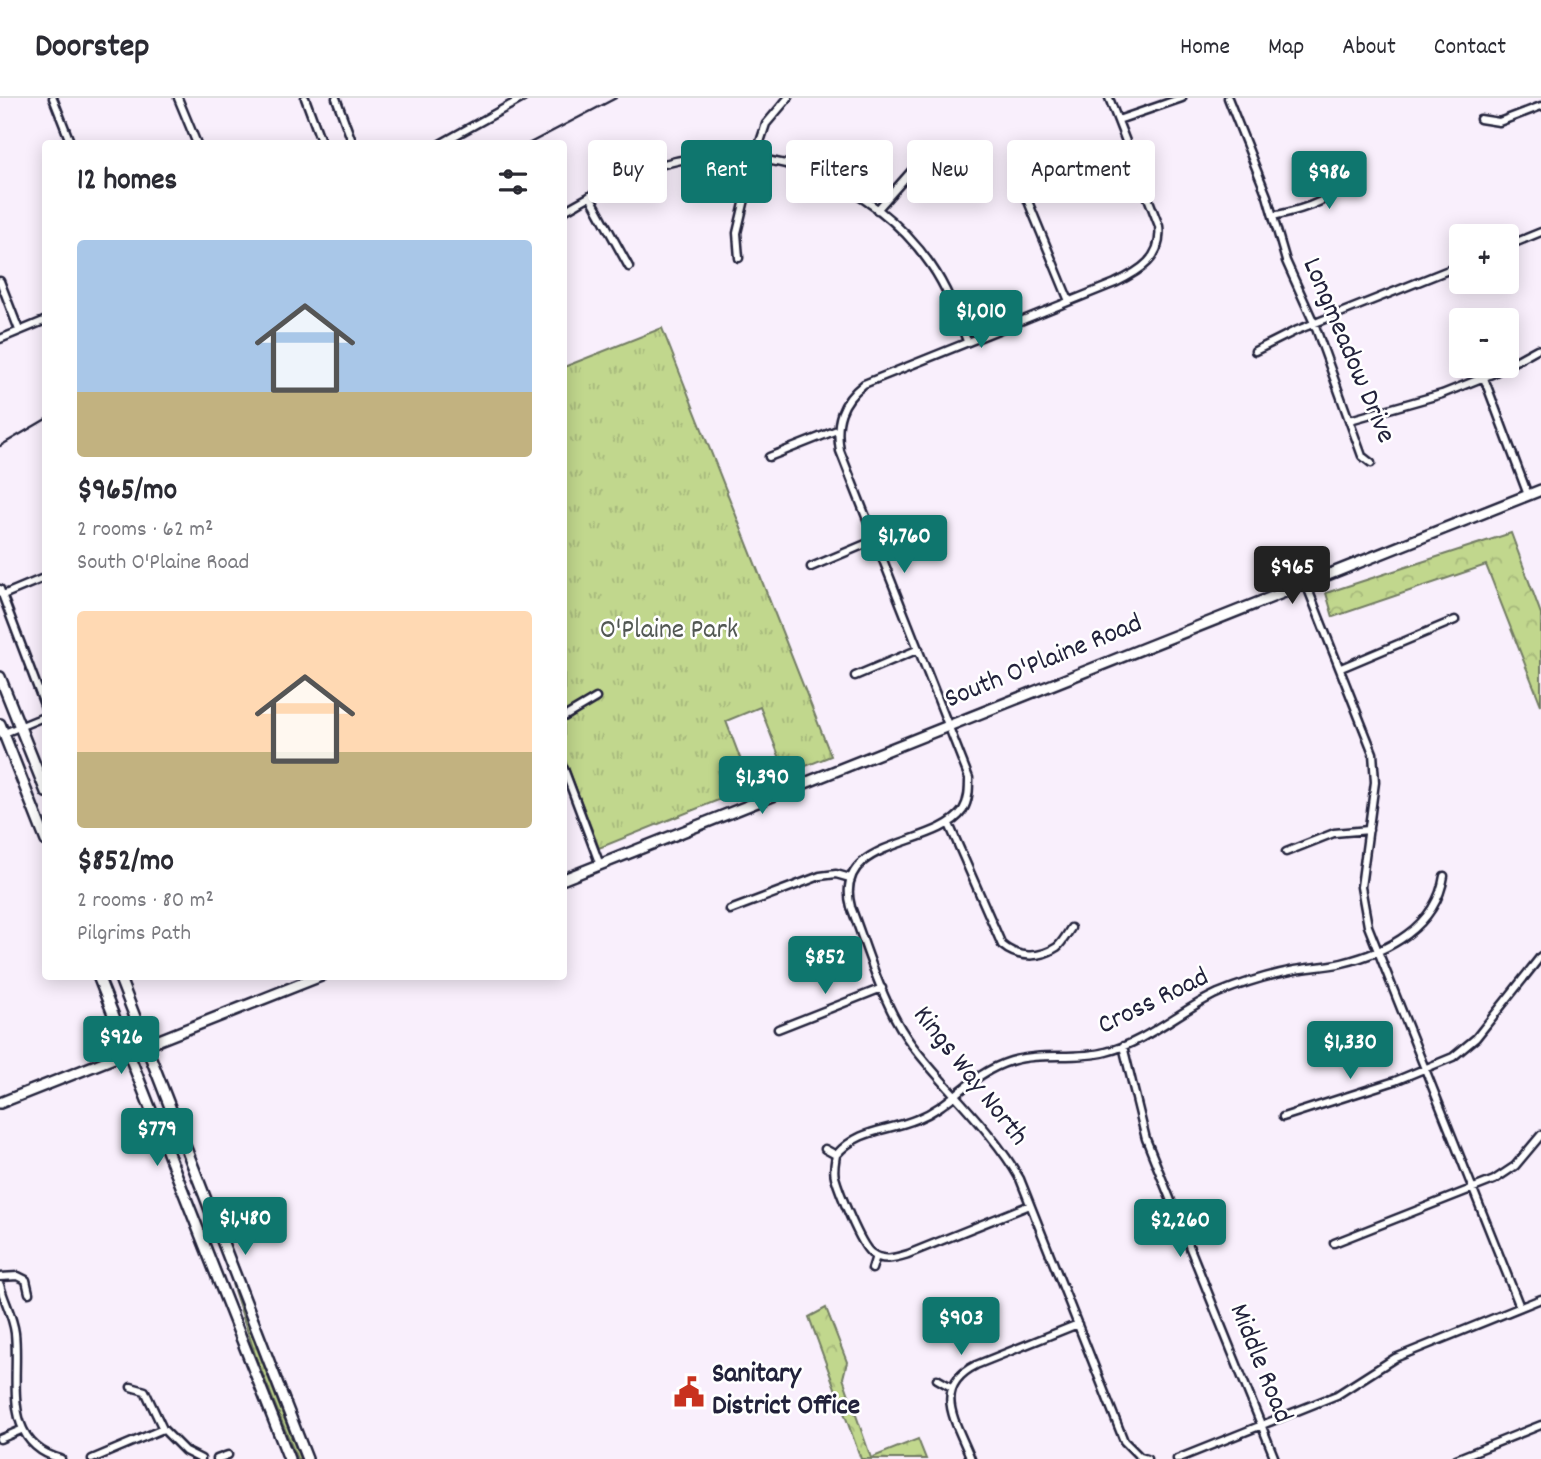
<!DOCTYPE html>
<html lang="en">
<head>
<meta charset="utf-8">
<style>
  body { margin:0; font-family:Dekko,sans-serif; background:#f2f2f3; color:#2b2b33; height:100vh; display:flex; flex-direction:column; font-size:26px; white-space:nowrap }
  * { box-sizing:border-box; margin:0 }
  p { font-size:23px; color:#7c7c81 }
  .icon { flex:none; width:38px; height:38px; fill:none; stroke:currentColor; stroke-width:2; stroke-linecap:round; stroke-linejoin:round }
  .map { position:relative; flex:1; overflow:hidden }
  .drawer { position:absolute; left:42px; top:42px; width:525px; height:840px; display:flex; flex-direction:column; background:#fff; border-radius:7px; box-shadow:0 4px 18px #0003 }
  .drawer>* { flex:none }
  .banner { position:absolute; left:588px; top:42px; width:665px; height:63px; display:flex; gap:14px }
  .controls { position:absolute; left:1449px; top:126px; display:grid; gap:14px }
  .controls a { display:grid; place-items:center; width:70px; height:70px; border-radius:7px; background:#fff; box-shadow:0 4px 18px #0003; font-size:35px }
  .price { position:absolute; translate:-50% -60px; padding:0 16px; border-radius:7px; background:#0f766e; color:#fff; font-size:23px; line-height:46px; filter:drop-shadow(0 2px 4px #0008) }
  .price::after { content:''; position:absolute; left:50%; top:42px; width:21px; height:16px; margin-left:-10px; background:inherit; clip-path:polygon(0 0,100% 0,50% 100%) }
  .price.current { background:#222; color:#fff }
  ul { padding:0; list-style:none }
  li { display:grid; align-content:center; gap:14px; height:371px; padding:0 35px }
  li span { display:grid; place-items:center; height:217px; border-radius:7px; color:#555 }
  li>.icon { margin-inline-start:auto }
  span .icon { width:126px; height:126px; fill:#fffc; stroke-width:1 }
  li b { font-size:30px }
  h2 { display:flex; justify-content:space-between; align-items:center; height:84px; padding:0 35px; font-size:30px }
  .chip { padding:0 24px; border-radius:7px; background:#fff; box-shadow:0 4px 18px #0003; font-size:24px; line-height:63px }
  .chip.current { background:#0f766e; color:#fff }
  header { display:flex; align-items:center; gap:42px; box-sizing:border-box; height:98px; padding:0 35px; background:#fff; border-bottom:2px solid #e1e1e2 }
  header strong { font-size:33px }
  nav { display:flex; gap:38px; margin-inline-start:auto; font-size:24px }
  .map>svg:first-child { display:block }
  .grass { fill:url(#grass-dots); stroke:#727c64; stroke-width:2 }
  .forest { fill:url(#forest-crowns); stroke:#727c64; stroke-width:2 }
  .park { fill:url(#park-tufts); stroke:#727c64; stroke-width:2 }
  .lines { fill:none; stroke-linecap:round; stroke-linejoin:round }
  .street-casing { stroke:#22223b; stroke-width:11 }
  .secondary-casing { stroke:#22223b; stroke-width:14 }
  .street { stroke:#fff; stroke-width:6 }
  .secondary { stroke:#fff; stroke-width:9 }
  .rail { stroke:#22223b; stroke-width:2.5 }
  .labels { text-anchor:middle; dominant-baseline:central; stroke-width:5; stroke-linejoin:round; paint-order:stroke }
  .street-label { font-size:28px; fill:#22223b; stroke:#fff }
  .park-label { font-size:28px; fill:#525854; stroke:#fff }
  .poi-label { font-size:28px; font-weight:bold; fill:#22223b; stroke:#fff; text-anchor:start }
</style>
</head>
<body>
<header>
<strong>Doorstep</strong>
<nav><a>Home</a><a>Map</a><a>About</a><a>Contact</a></nav>
</header>
<div class="map">
<svg width="1541" height="1361" viewBox="0 0 1541 1361">
  <defs>
    <pattern id="grass-dots" width="8" height="8" patternUnits="userSpaceOnUse" patternTransform="scale(1.75)"><rect width="8" height="8" fill="#c1d78d"/><path d="M2 2h.1M6 6h.1" fill="none" stroke="#a6b87b" stroke-width="1.8" stroke-linecap="round"/></pattern>
    <pattern id="forest-crowns" width="20" height="18" patternUnits="userSpaceOnUse" patternTransform="scale(1.75)"><rect width="20" height="18" fill="#c1d78d"/><path d="M2 6a3 3 0 1 1 6 0M12 15a3 3 0 1 1 6 0" fill="none" stroke="#a6b87b"/></pattern>
    <pattern id="park-tufts" width="24" height="20" patternUnits="userSpaceOnUse" patternTransform="scale(1.75)"><rect width="24" height="20" fill="#c1d78d"/><path d="M3 7l-1-3M5 7V3M7 7l1-3M15 17l-1-3M17 17v-4M19 17l1-3" fill="none" stroke="#a6b87b"/></pattern>
  </defs>
  <rect width="100%" height="100%" fill="#f9effc"/>
  <filter id="ink" filterUnits="userSpaceOnUse"><feTurbulence type="fractalNoise" baseFrequency=".0143" numOctaves="2"/><feDisplacementMap in="SourceGraphic" scale="14" xChannelSelector="R" yChannelSelector="G"/><feConvolveMatrix kernelMatrix="1 2 1 2 8 2 1 2 1" color-interpolation-filters="sRGB"/></filter>
  <g filter="url(#ink)">
    <!-- grass -->
    <path class="grass" d="M 232,1186 L 300,1361 L 297,1361 L 256,1259 Z"/>
    <!-- forest -->
    <path class="forest" d="M 1511,435 L 1541,516 L 1541,607 L 1486,467 L 1333,519 L 1326,495 Z
      M 826,1210 L 847,1264 L 843,1280 L 871,1360 L 918,1341 L 926,1361 L 861,1361 L 809,1219 Z"/>
    <!-- park -->
    <path class="park" d="M 662,230 L 831,658 L 786,676 L 760,609 L 726,623 L 751,689 L 599,750 L 564,659 L 564,269 Z"/>
    <g class="lines">
      <!-- street casing -->
      <g class="street-casing">
        <path id="street" d="M 53,0 L 71,46
          M 178,0 L 197,46
          M 305,0 L 322,46
          M 336,0 L 353,46
          M 1109,0 L 1159,128 C 1163,160 1140,173 1115,185 L 864,286 C 841,304 835,324 840,353 L 969,680 C 969,691 969,702 963,712 C 936,751 832,739 851,809 C 868,853 883,909 912,947 C 947,993 991,1030 1020,1081 L 1124,1343 L 1140,1359 L 1147,1361
          M 1228,0 L 1267,98 L 1286,163 L 1314,225 L 1362,358 L 1371,365
          M 1480,21 L 1499,24 L 1541,8
          M 1118,22 L 1182,0
          M 440,46 L 523,0
          M 1025,96 L 1069,203
          M 590,98 L 629,169
          M 877,112 L 915,69
          M 564,113 C 596,95 628,75 664,66 C 763,39 873,83 931,167 C 947,190 957,217 967,243
          M 1273,118 C 1301,112 1344,101 1353,70
          M 1507,148 L 1541,134
          M 739,160 L 737,135 L 755,59 L 766,26 L 788,0
          M 0,183 L 19,232
          M 0,241 L 46,222
          M 1255,253 L 1295,233 L 1461,167
          M 1484,280 L 1528,397
          M 1350,322 L 1442,296 L 1492,276 L 1537,251
          M 769,359 L 837,332
          M 811,469 L 875,442
          M 1306,486 L 1373,655 L 1375,684 L 1361,789 L 1368,828 L 1520,1209
          M 0,491 L 46,612
          M 3,497 L 46,479
          M 1341,570 L 1455,522
          M 855,578 L 919,551
          M 564,619 L 596,600
          M 2,636 L 46,618
          M 564,671 L 600,767
          M 949,726 L 1002,847 C 1017,860 1039,861 1057,849 C 1062,845 1067,836 1071,830
          M 1286,754 L 1334,735 L 1369,732
          M 730,812 L 820,778 L 836,776 L 850,780
          M 778,931 L 882,890
          M 1123,948 L 1146,1041 L 1275,1361
          M 1283,1019 L 1395,983 L 1453,959 L 1476,940 L 1541,858
          M 825,1051 L 836,1057
          M 1030,1107 L 908,1156 C 895,1160 883,1164 871,1155 C 860,1146 839,1093 835,1079 C 833,1072 835,1064 836,1057 C 860,1030 886,1034 917,1021 C 953,1007 969,976 1011,963 C 1041,954 1075,962 1106,954 C 1147,944 1180,912 1218,895 C 1243,885 1268,877 1295,872 C 1310,869 1326,869 1342,865 C 1388,854 1436,829 1444,778
          M 1334,1145 L 1494,1082 L 1515,1068 L 1541,1037
          M 872,1171 L 876,1158
          M 0,1179 L 18,1178 L 26,1182 L 29,1195
          M 0,1187 C 4,1203 13,1218 15,1235 C 20,1281 0,1345 61,1361
          M 937,1281 L 951,1289
          M 131,1289 L 145,1293 L 163,1331 L 185,1353 L 201,1361
          M 0,1341 L 21,1332
          M 92,1361 L 163,1331
          M 217,1361 L 228,1357
          M 971,1361 C 957,1325 930,1290 976,1267 L 1078,1226
          M 1177,1361 L 1337,1297 L 1395,1260 L 1541,1201
          M 1456,1361 L 1541,1327"/>
      </g>
      <!-- secondary casing -->
      <g class="secondary-casing">
        <path id="secondary" d="M 0,579 L 46,694
          M 0,626 L 46,743
          M 564,781 L 1541,392
          M 98,878 L 289,1361
          M 119,878 L 307,1361
          M 0,1005 L 321,878"/>
      </g>
      <!-- street -->
      <use href="#street" class="street"/>
      <!-- secondary -->
      <use href="#secondary" class="secondary"/>
      <!-- rail -->
      <path class="rail" d="M 528,46 L 616,0
        M 0,348 L 46,321"/>
    </g>
  </g>
  <!-- icons -->
  <defs>
    <g id="civic-bare" transform="scale(2.415)"><path d="M-.6-6.5H3V-4.5H.6V-3L4-1V1h2V6H-6V1h2V-1L-.6-3ZM-1.2 2.5V6h2.4V2.5Z" fill="#c8321e" stroke="#fff" stroke-width="2.5" paint-order="stroke"/></g>
  </defs>
  <g fill-rule="evenodd">
    <use href="#civic-bare" x="689" y="1294"/>
  </g>
  <g class="labels">
    <!-- street labels -->
    <g class="street-label">
      <text transform="translate(1347 253) rotate(67)">Longmeadow Drive</text>
      <text transform="translate(1044 565) rotate(-22)">South O'Plaine Road</text>
      <text transform="translate(1154 905) rotate(-26)">Cross Road</text>
      <text transform="translate(969 979) rotate(52)">Kings Way North</text>
      <text transform="translate(1259 1266) rotate(68)">Middle Road</text>
    </g>
    <!-- park labels -->
    <g class="park-label">
      <text x="669" y="534">O'Plaine Park</text>
    </g>
    <!-- poi labels -->
    <g class="poi-label">
      <text x="712" y="1278">Sanitary<tspan x="712" dy="32">District Office</tspan></text>
    </g>
  </g>
</svg>
<div class="controls">
<a>+</a>
<a>−</a>
</div>
<b class="price" style="left:1329px;top:113px">$986</b>
<b class="price" style="left:981px;top:252px">$1,010</b>
<b class="price" style="left:904px;top:477px">$1,760</b>
<b class="price current" style="left:1292px;top:508px">$965</b>
<b class="price" style="left:762px;top:718px">$1,390</b>
<b class="price" style="left:825px;top:898px">$852</b>
<b class="price" style="left:121px;top:978px">$926</b>
<b class="price" style="left:1350px;top:983px">$1,330</b>
<b class="price" style="left:157px;top:1070px">$779</b>
<b class="price" style="left:245px;top:1159px">$1,480</b>
<b class="price" style="left:1180px;top:1161px">$2,260</b>
<b class="price" style="left:961px;top:1259px">$903</b>
<div class="banner">
<a class="chip">Buy</a>
<a class="chip current">Rent</a>
<a class="chip">Filters</a>
<a class="chip">New</a>
<a class="chip">Apartment</a>
</div>
<section class="drawer">
<h2>12 homes<svg class="icon" aria-label="filters" viewBox="0 0 24 24"><path d="M4 7h16M4 17h16"/><circle cx="9" cy="7" r="2"/><circle cx="15" cy="17" r="2"/></svg></h2>
<ul>
<li><span style="background:linear-gradient(#a9c7e8 70%,#c2b280 0)"><svg class="icon" aria-label="home" viewBox="0 0 24 24"><path d="M3 11l9-7 9 7M6 9v11h12V9"/></svg></span><div><b>$965/mo</b><p>2 rooms · 62 m²</p><p>South O'Plaine Road</p></div></li>
<li><span style="background:linear-gradient(#ffd9b3 65%,#c2b280 0)"><svg class="icon" aria-label="home" viewBox="0 0 24 24"><path d="M3 11l9-7 9 7M6 9v11h12V9"/></svg></span><div><b>$852/mo</b><p>2 rooms · 80 m²</p><p>Pilgrims Path</p></div></li>
</ul>
</section>
</div>
</body>
</html>
